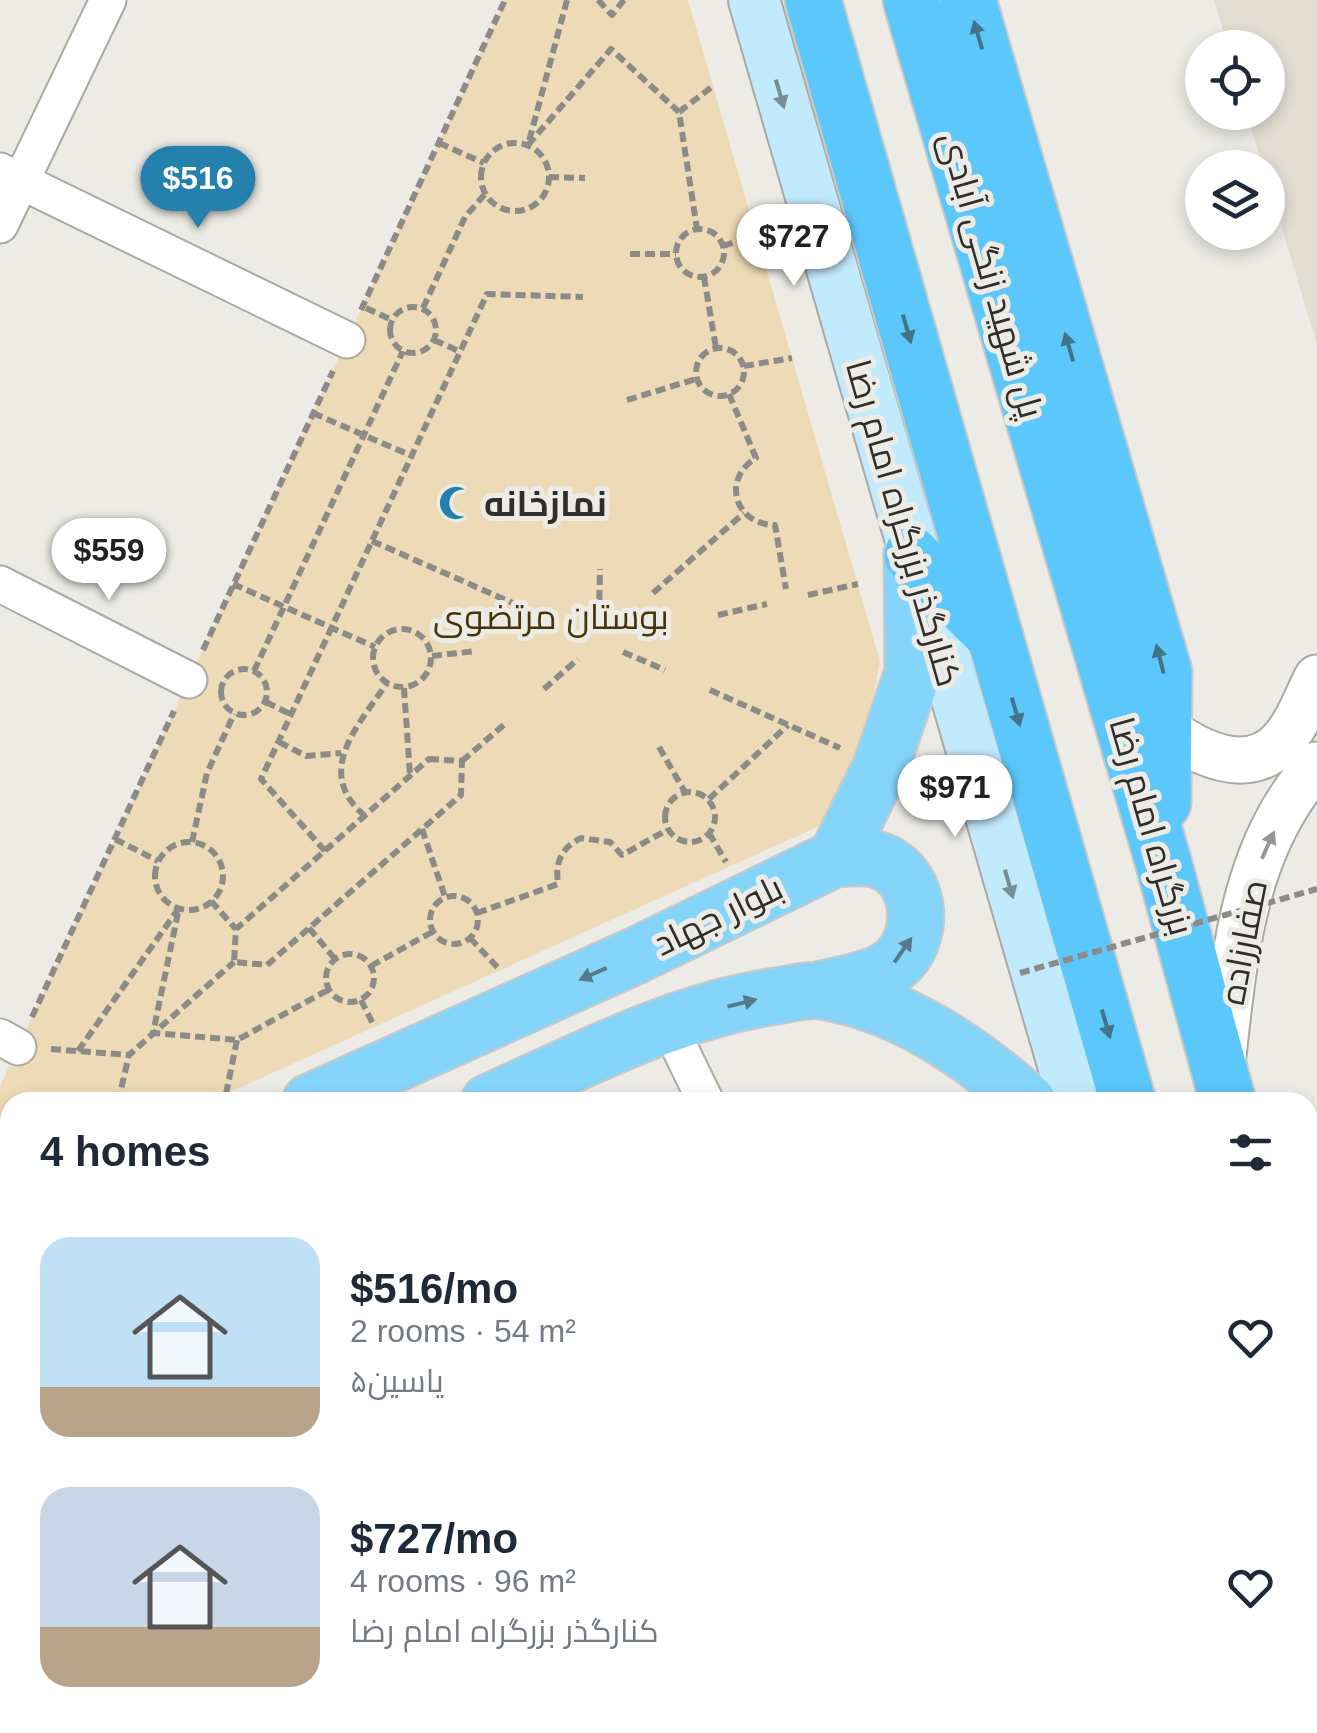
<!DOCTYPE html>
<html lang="en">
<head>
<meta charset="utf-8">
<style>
  body { margin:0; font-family:Arial,Cairo,sans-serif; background:#f2f2f3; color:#1f2937; height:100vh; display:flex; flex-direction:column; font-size:38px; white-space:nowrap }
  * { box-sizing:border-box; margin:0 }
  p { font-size:32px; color:#747a83 }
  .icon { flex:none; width:55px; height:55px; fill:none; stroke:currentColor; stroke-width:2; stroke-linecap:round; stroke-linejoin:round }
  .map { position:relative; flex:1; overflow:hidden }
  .panel { position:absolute; left:0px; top:1092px; width:1318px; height:642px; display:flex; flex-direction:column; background:#fff; border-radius:30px 30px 0 0; box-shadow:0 5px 15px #0003 }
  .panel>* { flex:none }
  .buttons { position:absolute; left:1185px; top:30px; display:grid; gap:20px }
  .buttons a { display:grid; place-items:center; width:100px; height:100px; border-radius:50%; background:#fff; box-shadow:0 5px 15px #0003; font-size:50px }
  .price { position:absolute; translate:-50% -85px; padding:0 22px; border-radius:35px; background:#fff; color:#222; font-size:32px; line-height:65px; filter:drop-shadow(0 2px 5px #0008) }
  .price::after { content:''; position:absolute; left:50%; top:60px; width:30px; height:22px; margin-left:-15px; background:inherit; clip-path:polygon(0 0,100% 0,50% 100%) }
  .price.current { background:#2481ae; color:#fff }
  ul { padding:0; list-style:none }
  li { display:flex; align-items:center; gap:30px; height:250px; padding:0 40px }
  li span { display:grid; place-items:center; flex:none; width:280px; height:200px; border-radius:30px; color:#555 }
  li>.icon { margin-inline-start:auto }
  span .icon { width:120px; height:120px; fill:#fffc; stroke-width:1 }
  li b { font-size:42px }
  h2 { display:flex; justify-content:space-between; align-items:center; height:120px; padding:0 40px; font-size:42px }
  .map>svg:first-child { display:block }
  .built { fill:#e3ded2 }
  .green { fill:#ecdbb6 }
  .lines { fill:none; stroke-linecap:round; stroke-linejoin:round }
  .minor-casing { stroke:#aba9a3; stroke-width:39 }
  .tertiary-casing { stroke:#aba9a3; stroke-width:49 }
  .secondary-casing { stroke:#aba9a3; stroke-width:54 }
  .primary-casing { stroke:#c9c9c8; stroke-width:59 }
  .trunk-casing { stroke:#c9c9c8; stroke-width:59 }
  .path { stroke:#8d8b87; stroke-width:6; stroke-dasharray:10 5; stroke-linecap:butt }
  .minor { stroke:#fff; stroke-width:35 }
  .tertiary { stroke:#fff; stroke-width:45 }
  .secondary { stroke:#c2eafd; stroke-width:50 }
  .primary { stroke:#85d5fb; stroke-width:55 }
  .trunk { stroke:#5cc7fa; stroke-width:55 }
  .path-bridge { stroke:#8d8b87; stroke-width:6; stroke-dasharray:10 5; stroke-linecap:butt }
  .oneway { fill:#437389 }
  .oneway2 { fill:#788c94 }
  .oneway3 { fill:#979696 }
  .oneway4 { fill:#567989 }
  .labels { text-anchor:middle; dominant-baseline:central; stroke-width:10; stroke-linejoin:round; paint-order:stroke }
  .street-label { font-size:35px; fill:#2f2e2c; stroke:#edebe5 }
  .poi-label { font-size:35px; font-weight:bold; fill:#2f2e2c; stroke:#edebe5; text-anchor:start }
  .park-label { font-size:35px; fill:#463508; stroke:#edebe5 }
</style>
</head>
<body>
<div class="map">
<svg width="1317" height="1733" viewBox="0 0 1317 1733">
  <rect width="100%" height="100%" fill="#edebe5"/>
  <!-- built -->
  <path class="built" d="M 1214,0 L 1317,0 L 1317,345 L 1268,182 L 1268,168 L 1263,167 L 1246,113 L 1268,112 L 1268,48 L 1228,47 Z"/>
  <!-- green -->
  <path class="green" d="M 505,0 L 688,0 L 880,661 L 864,747 L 824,824 L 208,1102 L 10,1102 L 10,1192 L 0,1196 L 0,1086 Z"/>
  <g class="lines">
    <!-- minor casing -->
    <g class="minor-casing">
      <path id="minor" d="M 0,171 L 347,340
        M 0,225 L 108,0
        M 0,584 L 189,680
        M 667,1022 L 706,1102
        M 0,1037 L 18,1047
        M 326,1725 L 329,1733
        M 666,1725 L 671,1733
        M 822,1733 L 840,1725"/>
    </g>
    <!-- tertiary casing -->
    <g class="tertiary-casing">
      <path id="tertiary" d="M 1164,728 C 1197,752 1249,780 1283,740 C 1298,724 1307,697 1317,678
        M 1222,1064 C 1234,960 1242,846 1317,765"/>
    </g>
    <!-- secondary casing -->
    <g class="secondary-casing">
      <path id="secondary" d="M 754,0 L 1074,1102
        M 1232,1725 L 1233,1733"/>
    </g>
    <!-- primary casing -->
    <g class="primary-casing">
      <path id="primary" d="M 818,990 C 844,983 879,980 898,961 C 928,931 920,871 875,859 C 863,856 848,859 836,858
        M 310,1102 L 637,955 L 836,858 L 881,767 L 913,672 L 912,555
        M 489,1102 C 582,1061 674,1011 776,996 C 790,994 807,989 821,991 C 900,1003 969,1051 1028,1102
        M 0,1242 L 10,1238
        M 0,1323 L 10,1319"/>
    </g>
    <!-- trunk casing -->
    <g class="trunk-casing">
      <path id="trunk" d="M 813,0 L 1128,1102
        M 911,0 L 1163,861 L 1228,1102
        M 968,0 L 1164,672 L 1163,803
        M 912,555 L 992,634
        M 1308,1402 L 1317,1438
        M 1286,1725 L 1287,1733"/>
    </g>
    <!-- path -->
    <path class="path" d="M 567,0 L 528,145 L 611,49 L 679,112 L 697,229
      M 598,0 L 612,15 L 624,0
      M 679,112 L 713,86
      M 439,143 L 484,163
      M481 177a34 34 0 1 1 68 0a34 34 0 1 1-68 0Z
      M 549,177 L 585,178
      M676 253a24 24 0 1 1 48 0a24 24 0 1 1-48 0Z
      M 723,246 L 756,235
      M 630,254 L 676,254
      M 704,277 L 716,348
      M390 330a23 23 0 1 1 46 0a23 23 0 1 1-46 0Z
      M 366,308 L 392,320
      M 423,308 L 465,217 L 485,194
      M 361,310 L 505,0
      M 434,340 L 461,352
      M696 372a24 24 0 1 1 48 0a24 24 0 1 1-48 0Z
      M 744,366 L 792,358
      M 729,394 L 756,458 C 721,479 735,525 775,525 L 786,589
      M 627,400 L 696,379
      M 313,413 L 412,456
      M 372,541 L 533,612
      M 233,584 L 375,647
      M 653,593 L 744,513
      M 808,595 L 858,584
      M 599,615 L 600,569
      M 718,615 L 767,604
      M373 658a29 29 0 1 1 58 0a29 29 0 1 1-58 0Z
      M 203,650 L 333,371
      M 623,652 L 665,670
      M 432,656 L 476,651
      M221 692a23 23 0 1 1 46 0a23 23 0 1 1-46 0Z
      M 254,671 L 403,351
      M 404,688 L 410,775
      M 544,689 L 578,659
      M 710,690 L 840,748
      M 266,702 L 292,715
      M 279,742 L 306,756 L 341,753
      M 659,747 L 685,792
      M 429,759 L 462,761 L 461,795 L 267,965 L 234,962 L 236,929 Z
      M 462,761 L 506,723
      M665 817a25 25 0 1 1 50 0a25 25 0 1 1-50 0Z
      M 709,799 L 788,725
      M 365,816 C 313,772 358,726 387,683
      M 422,829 L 445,897
      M 709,833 L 726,862
      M 115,839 L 158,861
      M 192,842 L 207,773 L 234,714
      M155 876a34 34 0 1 1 68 0a34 34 0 1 1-68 0Z
      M 325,851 L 261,779 L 487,294 L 583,297
      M430 920a24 24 0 1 1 48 0a24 24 0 1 1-48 0Z
      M 211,901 L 236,929
      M 477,913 L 558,884 C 555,862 561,848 581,838 L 610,842 L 622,855 L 667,830
      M 309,928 L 335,959
      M 470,938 L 500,970
      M326 978a24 24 0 1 1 48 0a24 24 0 1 1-48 0Z
      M 371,966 L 432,932
      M 361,1000 L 374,1026
      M 32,1017 L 174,711
      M 51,1049 L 129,1055
      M 78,1051 L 179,908 L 153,1033 L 237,1040 L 328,990
      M 226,1094 L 237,1040
      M 118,1102 L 129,1055 L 234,962"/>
    <!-- minor -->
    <use href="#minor" class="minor"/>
    <!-- tertiary -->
    <use href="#tertiary" class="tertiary"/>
    <!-- secondary -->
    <use href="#secondary" class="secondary"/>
    <!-- primary -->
    <use href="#primary" class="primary"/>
    <!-- trunk -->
    <use href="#trunk" class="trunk"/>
    <!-- path-bridge -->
    <path class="path-bridge" d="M 1020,973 L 1317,889"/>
  </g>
  <!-- one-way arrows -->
  <defs><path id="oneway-solid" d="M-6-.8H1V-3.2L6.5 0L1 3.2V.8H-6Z" transform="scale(2.5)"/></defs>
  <g class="oneway">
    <use href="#oneway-solid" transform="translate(978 35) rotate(-106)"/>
    <use href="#oneway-solid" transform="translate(907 329) rotate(74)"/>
    <use href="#oneway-solid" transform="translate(1069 347) rotate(-106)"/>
    <use href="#oneway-solid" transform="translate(1160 659) rotate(-104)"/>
    <use href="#oneway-solid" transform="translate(1016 712) rotate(74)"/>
    <use href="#oneway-solid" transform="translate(1106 1024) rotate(74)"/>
  </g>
  <g class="oneway2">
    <use href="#oneway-solid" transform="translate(780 94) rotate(74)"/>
    <use href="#oneway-solid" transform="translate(1009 884) rotate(74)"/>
  </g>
  <use class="oneway3" href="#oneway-solid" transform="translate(1268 845) rotate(-66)"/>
  <g class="oneway4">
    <use href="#oneway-solid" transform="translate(903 950) rotate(-55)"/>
    <use href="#oneway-solid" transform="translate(593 974) rotate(156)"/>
    <use href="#oneway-solid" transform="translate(742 1003) rotate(-14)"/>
  </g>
  <!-- icons -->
  <defs>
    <g id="mosque-bare" transform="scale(2.7)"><path d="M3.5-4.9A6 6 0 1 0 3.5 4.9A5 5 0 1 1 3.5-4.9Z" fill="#2481ae" stroke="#edebe5" stroke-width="2.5" paint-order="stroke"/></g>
  </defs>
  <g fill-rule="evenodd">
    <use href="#mosque-bare" x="456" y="503"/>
  </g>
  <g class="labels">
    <!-- street labels -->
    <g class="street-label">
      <text transform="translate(992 275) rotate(74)">پل شهید زنگی آبادی</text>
      <text transform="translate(904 523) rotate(74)">کنارگذر بزرگراه امام رضا</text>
      <text transform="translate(1152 826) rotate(74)">بزرگراه امام رضا</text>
      <text transform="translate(718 915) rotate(-26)">بلوار جهاد</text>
      <text transform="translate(1243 942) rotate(-79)">صفارزاده</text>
    </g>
    <!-- poi labels -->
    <g class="poi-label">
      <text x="484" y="503">نمازخانه</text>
    </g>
    <!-- park labels -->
    <g class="park-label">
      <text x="551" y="616">بوستان مرتضوی</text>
    </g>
  </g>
</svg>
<div class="buttons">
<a><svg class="icon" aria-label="locate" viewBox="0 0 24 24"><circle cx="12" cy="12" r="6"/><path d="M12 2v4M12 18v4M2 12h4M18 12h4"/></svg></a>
<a><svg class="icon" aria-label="layers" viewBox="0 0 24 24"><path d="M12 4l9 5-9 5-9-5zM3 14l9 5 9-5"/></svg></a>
</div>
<b class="price current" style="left:198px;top:231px">$516</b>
<b class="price" style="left:794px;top:289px">$727</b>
<b class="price" style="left:109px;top:603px">$559</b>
<b class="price" style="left:955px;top:840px">$971</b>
<section class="panel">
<h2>4 homes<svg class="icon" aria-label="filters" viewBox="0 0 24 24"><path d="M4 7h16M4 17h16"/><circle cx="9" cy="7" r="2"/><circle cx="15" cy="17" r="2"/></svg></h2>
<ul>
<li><span style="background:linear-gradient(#bfe0f5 75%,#b9a48a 0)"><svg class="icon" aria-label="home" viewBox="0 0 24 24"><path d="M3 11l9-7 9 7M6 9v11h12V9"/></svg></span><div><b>$516/mo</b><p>2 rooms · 54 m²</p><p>یاسین۵</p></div><svg class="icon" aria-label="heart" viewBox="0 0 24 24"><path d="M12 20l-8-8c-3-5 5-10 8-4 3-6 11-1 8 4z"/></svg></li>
<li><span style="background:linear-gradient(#c9d6e8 70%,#b9a48a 0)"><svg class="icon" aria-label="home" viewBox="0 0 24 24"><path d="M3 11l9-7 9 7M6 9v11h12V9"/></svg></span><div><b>$727/mo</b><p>4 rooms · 96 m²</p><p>کنارگذر بزرگراه امام رضا</p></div><svg class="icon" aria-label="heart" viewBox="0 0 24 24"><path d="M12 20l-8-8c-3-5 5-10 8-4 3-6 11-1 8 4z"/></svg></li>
</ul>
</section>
</div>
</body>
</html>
